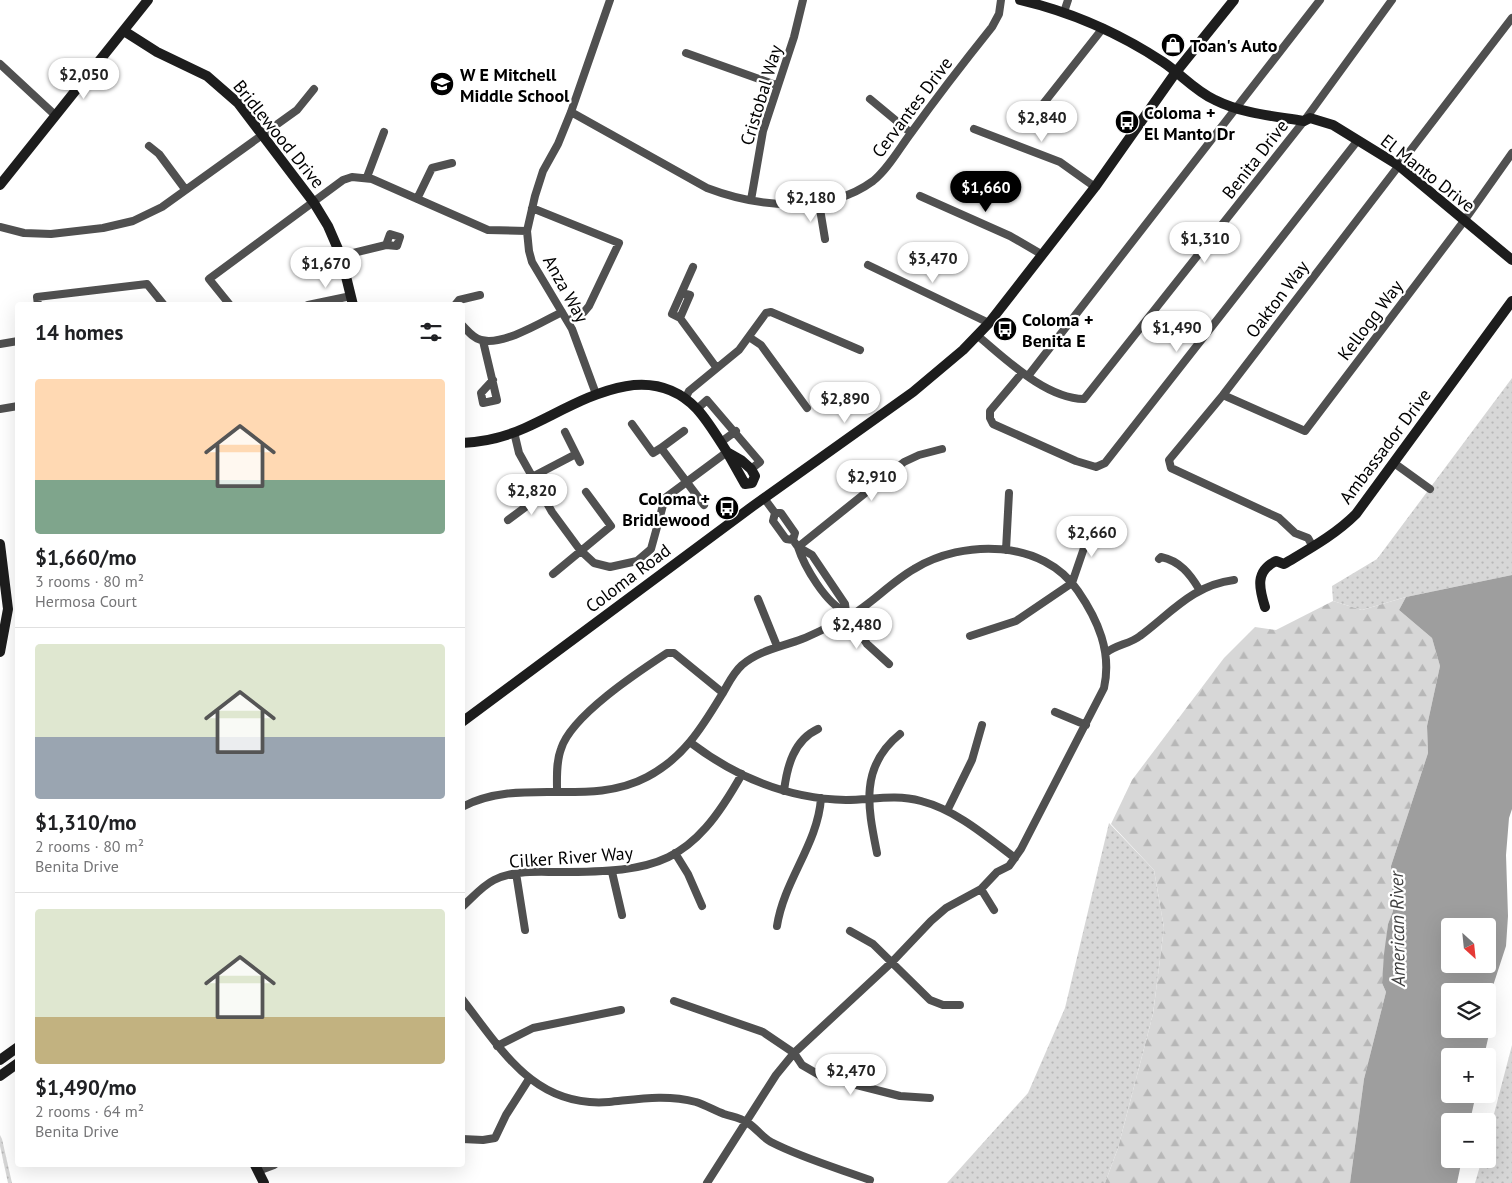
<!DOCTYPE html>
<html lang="en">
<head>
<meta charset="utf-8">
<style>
  body { margin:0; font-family:"PT Sans",sans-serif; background:#f6f6f6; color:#202124; height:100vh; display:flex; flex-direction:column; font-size:19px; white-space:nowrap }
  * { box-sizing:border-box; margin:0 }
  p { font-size:16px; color:#757577 }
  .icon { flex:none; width:28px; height:28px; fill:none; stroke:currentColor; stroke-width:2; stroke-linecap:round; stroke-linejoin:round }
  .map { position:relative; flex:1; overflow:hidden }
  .sheet { position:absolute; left:15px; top:302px; width:450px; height:865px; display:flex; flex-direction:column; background:#fff; border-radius:5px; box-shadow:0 5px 20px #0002 }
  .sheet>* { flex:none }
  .needle { width:32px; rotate:153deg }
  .buttons { position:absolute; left:1441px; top:918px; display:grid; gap:10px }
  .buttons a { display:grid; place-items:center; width:55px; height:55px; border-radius:5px; background:#fff; box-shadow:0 5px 20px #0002; font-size:25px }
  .price { position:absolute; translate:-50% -42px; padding:0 11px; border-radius:18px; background:#fff; color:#222; font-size:16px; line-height:32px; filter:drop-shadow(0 1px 2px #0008) }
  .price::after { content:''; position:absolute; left:50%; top:30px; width:15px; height:11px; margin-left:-8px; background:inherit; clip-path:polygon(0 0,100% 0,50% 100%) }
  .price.on { background:#000; color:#fff }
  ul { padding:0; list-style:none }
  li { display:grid; align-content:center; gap:10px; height:265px; padding:0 20px }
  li+li { border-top:1px solid #e0e0e0 }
  li span { display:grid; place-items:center; height:155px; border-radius:5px; color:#555 }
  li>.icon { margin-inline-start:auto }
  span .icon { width:90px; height:90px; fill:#fffc; stroke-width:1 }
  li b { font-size:21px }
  h2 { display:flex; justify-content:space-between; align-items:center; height:60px; padding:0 20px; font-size:21px }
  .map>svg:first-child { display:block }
  .grass { fill:url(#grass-dots) }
  .forest { fill:url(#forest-firs) }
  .water { fill:#9e9e9e; fill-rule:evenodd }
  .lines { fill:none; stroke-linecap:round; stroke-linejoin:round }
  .street { stroke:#505050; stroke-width:8 }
  .secondary { stroke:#1d1d1d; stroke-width:10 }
  .labels { text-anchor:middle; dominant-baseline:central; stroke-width:4.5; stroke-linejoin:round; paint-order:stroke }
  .poi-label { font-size:18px; font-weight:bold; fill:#000; stroke:#fff; text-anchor:start }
  .street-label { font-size:18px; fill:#000; stroke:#fff }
  .water-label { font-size:19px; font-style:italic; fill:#3f3f3f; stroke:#fff }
</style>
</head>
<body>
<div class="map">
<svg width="1512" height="1183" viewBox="0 0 1512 1183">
  <defs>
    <pattern id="grass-dots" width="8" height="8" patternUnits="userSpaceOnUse" patternTransform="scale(1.25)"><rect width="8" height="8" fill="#d7d7d7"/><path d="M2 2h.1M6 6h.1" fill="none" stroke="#b7b7b7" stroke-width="1.8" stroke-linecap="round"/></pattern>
    <pattern id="forest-firs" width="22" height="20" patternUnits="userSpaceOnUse" patternTransform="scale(1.25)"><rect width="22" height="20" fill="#d7d7d7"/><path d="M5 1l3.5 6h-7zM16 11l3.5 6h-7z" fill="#b7b7b7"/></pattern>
  </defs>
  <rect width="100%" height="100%" fill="#fff"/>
  <!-- grass -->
  <path class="grass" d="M 1512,378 L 1512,575 L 1406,597 L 1362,610 L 1333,601 L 1332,586 L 1377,559 Z
    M 1109,823 L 1154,870 L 1164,928 L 1153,1014 L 1118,1148 L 1105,1183 L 947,1183 L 1028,1093 L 1065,1008 Z
    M 1512,1045 L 1512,1183 L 1475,1183 L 1482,1159 L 1488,1159 L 1488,1137 Z
    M 0,1135 L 2,1139 L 12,1183 L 8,1183 L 0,1146 Z"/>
  <!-- forest -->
  <path class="forest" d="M 1406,597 L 1399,610 L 1432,638 L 1440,666 L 1427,726 L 1428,753 L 1391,866 L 1393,911 L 1388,924 L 1382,983 L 1386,992 L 1364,1079 L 1350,1183 L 1105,1183 L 1118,1148 L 1153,1014 L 1164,928 L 1154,870 L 1111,824 L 1132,780 L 1224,658 L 1255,627 L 1276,630 L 1333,601 L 1362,610 Z"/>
  <!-- water -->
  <path class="water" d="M 1512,575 L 1512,809 L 1509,818 L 1506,855 L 1508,916 L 1506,946 L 1490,995 L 1496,1014 L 1490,1030 L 1484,1056 L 1450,1056 L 1450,1094 L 1476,1094 L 1470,1121 L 1450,1121 L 1450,1159 L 1462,1159 L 1457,1183 L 1350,1183 L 1364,1079 L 1386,992 L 1382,983 L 1384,954 L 1388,924 L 1393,911 L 1391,866 L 1428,753 L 1427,726 L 1440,666 L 1432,638 L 1399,610 L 1406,597 ZM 1450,926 L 1488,926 L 1488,964 L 1450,964 ZM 1450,991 L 1488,991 L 1488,1029 L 1450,1029 Z"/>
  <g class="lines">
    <!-- street -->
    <path class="street" d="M 1064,12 L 1068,0
      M 686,53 L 776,85
      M 77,63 L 89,73
      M 0,64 L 55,115
      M 870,99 L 911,133
      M 1043,104 L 1103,28
      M 571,112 L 707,188 C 757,207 827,215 873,181 C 888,169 899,149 911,133 C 937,97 964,62 992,27 L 999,14 L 1001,0
      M 974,129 L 1060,162 L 1095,187
      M 149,146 L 159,154 L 185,189
      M 367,177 L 384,132
      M 920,196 L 1010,236 L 1041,254
      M 417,199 L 432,168 L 452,163
      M 751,200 L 763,131 L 794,37 L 803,0
      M 819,203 L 825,239
      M 532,208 L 619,243 L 589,306 L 584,312 L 568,321
      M 0,227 L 24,233 L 51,234 L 103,228 L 133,221 L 162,207 L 297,110 L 314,89
      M 341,256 L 386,245 L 397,246 L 400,237 L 390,234 L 386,245
      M 868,265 L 989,323
      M 693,267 L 672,314 L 680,318 L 716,367
      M 38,305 L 37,297 L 147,284 L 164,305
      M 230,305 L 209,279 L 343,180 L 352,177 L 372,179 L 488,230 L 527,231
      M 308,305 L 351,296
      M 455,305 L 459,300 L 480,295
      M 680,318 L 690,295 L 682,293
      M 462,325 C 468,331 473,338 481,340 C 503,346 542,322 562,312
      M 978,336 C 1007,360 1045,398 1084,399 L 1304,121 L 1392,0
      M 749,337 L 761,345 L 807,408
      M 483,341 L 497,400 L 483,403 L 481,393 L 493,380
      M 0,344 L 18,341
      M 1022,373 L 990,411 L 990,418 L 993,424 L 1076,461 L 1096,467 L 1105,463 L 1358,140
      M 1028,376 L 1320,0
      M 596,394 L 572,329 L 532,262 L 529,251 L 527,231 L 535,196 L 543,171 L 558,144 L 571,112 L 610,0
      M 1223,395 L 1305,431 L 1464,221 L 1512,153
      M 685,399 L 689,391 L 739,350 L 766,313 L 771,312 L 860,350
      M 0,409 L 18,406
      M 697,409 L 707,400 L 760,462 L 751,469
      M 632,424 L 653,453 L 661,448 L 704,505
      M 514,432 L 519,453 L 552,512 L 580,550 L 594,563 L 610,567 L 637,561 L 651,549 L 665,498 L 727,452
      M 565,432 L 580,462
      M 721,442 L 736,431
      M 661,448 L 684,431
      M 1394,463 L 1430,489
      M 532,477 L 576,454
      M 764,498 L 775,513
      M 775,513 L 781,513 L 795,533 L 793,540 L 798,547 L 904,462 L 919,455 L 942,449
      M 775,513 L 773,521 L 786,539 L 793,540
      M 508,520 L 543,494
      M 798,547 L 812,555 L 845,604 L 846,612 C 826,604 804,566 798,547 Z
      M 1313,547 L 1308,538 L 1295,533 L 1279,518 L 1171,468 L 1169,460 L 1223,395 L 1512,18
      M 1006,550 L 1009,493
      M 1159,559 L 1161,557 C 1180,561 1190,574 1199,589
      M 553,574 L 611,526 L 586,492
      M 758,599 L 777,646
      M 847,614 L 867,644 L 889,664
      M 970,636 L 1016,621 L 1072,583 L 1084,548 L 1087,527
      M 1106,653 C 1115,645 1130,644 1140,636 C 1171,613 1193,585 1234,580
      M 1055,712 L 1086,725
      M 691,743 C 736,777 789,799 846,800 C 871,800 895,794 921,801 C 956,810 986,836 1015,858
      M 557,791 C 557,777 556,762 561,749 C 571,716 638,672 667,653 L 674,653 L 723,693
      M 784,791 C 787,766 794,740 818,729
      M 462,807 C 521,776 589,808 647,777 C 683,758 701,729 721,696 C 728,685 732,674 742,665 C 760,650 781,647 802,639 C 815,634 827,627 840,622 C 867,609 888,584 914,569 C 963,539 1043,539 1078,591 C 1098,620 1112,652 1104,688 L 1021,849 L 1009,866 L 997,872 L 981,889 L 946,908 L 931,921 L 892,962 L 794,1053 L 776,1075 L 707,1183
      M 947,811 L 972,760 L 982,725
      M 675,853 L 688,874 L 702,906
      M 877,853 C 868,808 859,767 900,734
      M 612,872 L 622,915
      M 516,873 L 525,930
      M 981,889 L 994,910
      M 462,907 C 472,898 482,886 494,880 C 514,870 536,872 558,872 C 658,872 691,865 742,774
      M 777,926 C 784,880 818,844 821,798
      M 850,931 L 873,944 L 930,1000 L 943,1005 L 960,1005
      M 462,999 C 502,1050 534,1108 609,1102 C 639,1099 666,1094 696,1102 C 705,1105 714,1110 724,1114 C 733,1117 739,1117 748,1123 C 756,1128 762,1137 771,1142 C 802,1158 837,1168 870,1180
      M 674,1001 L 763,1032 L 794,1053 L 802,1065 L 821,1076 L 900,1096 L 930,1098
      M 497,1046 L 533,1028 L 621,1010
      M 462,1139 L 483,1140 L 495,1138 L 506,1115 L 529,1079
      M 258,1171 L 274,1165"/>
    <!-- secondary -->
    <path class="secondary" d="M 1020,0 C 1071,12 1119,33 1163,62 C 1181,74 1195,91 1215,100 C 1243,114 1274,116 1304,121 L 1310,118 L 1333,125 L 1398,165 L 1512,260
      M 124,31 L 157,52 L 207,76 L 238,103 L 314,203 L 328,226 L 341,256 L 353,305
      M 0,185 L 148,0
      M 462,443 C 484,442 505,437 525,428 C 577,405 645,355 697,409 C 708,421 718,438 727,452
      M 727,452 L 741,460 L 751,469 L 755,476 L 752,483 L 745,484 Z
      M 0,544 L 8,609 L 0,652
      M 1265,607 C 1259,588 1255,571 1276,561 L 1284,564 C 1309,549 1335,535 1356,514 L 1512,301
      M 462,722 L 753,506 L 913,392 L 963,350 L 989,323 L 1095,187 L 1176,72 L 1234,0
      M 0,1060 L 18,1047
      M 0,1076 L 18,1063
      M 255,1165 L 264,1183"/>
  </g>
  <!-- icons -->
  <defs>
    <g id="shop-disc" transform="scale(1.25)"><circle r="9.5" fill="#000" stroke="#fff"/><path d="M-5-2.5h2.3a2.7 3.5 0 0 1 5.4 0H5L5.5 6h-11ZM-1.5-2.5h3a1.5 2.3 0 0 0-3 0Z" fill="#fff"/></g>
    <g id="school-disc" transform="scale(1.25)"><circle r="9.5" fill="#000" stroke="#fff"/><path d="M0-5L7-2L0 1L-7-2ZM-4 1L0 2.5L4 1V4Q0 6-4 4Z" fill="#fff"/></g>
    <g id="bus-disc" transform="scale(1.25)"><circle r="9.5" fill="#000" stroke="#fff"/><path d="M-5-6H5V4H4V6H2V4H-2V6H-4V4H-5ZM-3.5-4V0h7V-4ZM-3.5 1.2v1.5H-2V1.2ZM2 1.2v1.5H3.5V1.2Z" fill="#fff"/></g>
  </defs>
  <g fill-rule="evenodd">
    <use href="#shop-disc" x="1173" y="45"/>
    <use href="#school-disc" x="442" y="84"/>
    <use href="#bus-disc" x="1127" y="122"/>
    <use href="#bus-disc" x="1005" y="329"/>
    <use href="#bus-disc" x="727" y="508"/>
  </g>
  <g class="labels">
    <!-- poi labels -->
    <g class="poi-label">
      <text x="1190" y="45">Toan's Auto</text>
      <text x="460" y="74">W E Mitchell<tspan x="460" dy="21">Middle School</tspan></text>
      <text x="1144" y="112">Coloma +<tspan x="1144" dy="21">El Manto Dr</tspan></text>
      <text x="1022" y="319">Coloma +<tspan x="1022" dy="21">Benita E</tspan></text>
      <text x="710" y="498" text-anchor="end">Coloma +<tspan x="710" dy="21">Bridlewood</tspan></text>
    </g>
    <!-- street labels -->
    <g class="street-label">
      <text transform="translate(761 95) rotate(-73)">Cristobal Way</text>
      <text transform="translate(912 107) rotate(-53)">Cervantes Drive</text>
      <text transform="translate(279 134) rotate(51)">Bridlewood Drive</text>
      <text transform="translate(1255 159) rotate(-52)">Benita Drive</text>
      <text transform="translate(1428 173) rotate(38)">El Manto Drive</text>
      <text transform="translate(566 289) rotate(61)">Anza Way</text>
      <text transform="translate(1277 299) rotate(-53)">Oakton Way</text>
      <text transform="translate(1370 320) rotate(-53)">Kellogg Way</text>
      <text transform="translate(1385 446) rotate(-53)">Ambassador Drive</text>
      <text transform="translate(628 578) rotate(-37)">Coloma Road</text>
      <text transform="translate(571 857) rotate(-4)">Cilker River Way</text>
    </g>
    <!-- water labels -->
    <g class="water-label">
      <text transform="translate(1397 929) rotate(-91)">American River</text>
    </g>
  </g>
</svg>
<div class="buttons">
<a><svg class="needle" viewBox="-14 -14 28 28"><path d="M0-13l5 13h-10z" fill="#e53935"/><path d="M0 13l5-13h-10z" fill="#757577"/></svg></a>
<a><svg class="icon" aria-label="layers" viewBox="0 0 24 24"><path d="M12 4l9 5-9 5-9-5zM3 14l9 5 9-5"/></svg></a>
<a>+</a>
<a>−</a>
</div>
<b class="price" style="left:84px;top:100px">$2,050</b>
<b class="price" style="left:1042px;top:143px">$2,840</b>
<b class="price on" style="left:986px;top:213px">$1,660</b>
<b class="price" style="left:811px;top:223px">$2,180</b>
<b class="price" style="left:1205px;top:264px">$1,310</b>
<b class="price" style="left:933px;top:284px">$3,470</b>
<b class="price" style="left:326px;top:289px">$1,670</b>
<b class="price" style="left:1177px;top:353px">$1,490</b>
<b class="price" style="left:845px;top:424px">$2,890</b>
<b class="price" style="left:872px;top:502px">$2,910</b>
<b class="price" style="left:532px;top:516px">$2,820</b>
<b class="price" style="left:1092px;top:558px">$2,660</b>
<b class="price" style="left:857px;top:650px">$2,480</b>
<b class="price" style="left:851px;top:1096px">$2,470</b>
<section class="sheet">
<h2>14 homes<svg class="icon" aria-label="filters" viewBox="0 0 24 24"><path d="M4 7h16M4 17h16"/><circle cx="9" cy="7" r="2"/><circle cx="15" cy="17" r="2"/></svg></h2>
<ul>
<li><span style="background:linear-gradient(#ffd9b3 65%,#7fa58c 0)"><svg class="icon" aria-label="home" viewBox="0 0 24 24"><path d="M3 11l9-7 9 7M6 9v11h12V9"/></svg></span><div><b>$1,660/mo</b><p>3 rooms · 80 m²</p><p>Hermosa Court</p></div></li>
<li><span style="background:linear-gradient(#dfe7d0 60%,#9aa5b1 0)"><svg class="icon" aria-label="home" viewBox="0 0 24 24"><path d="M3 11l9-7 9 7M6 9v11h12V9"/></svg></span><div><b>$1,310/mo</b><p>2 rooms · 80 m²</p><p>Benita Drive</p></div></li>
<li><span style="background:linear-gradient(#dfe7d0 70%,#c2b280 0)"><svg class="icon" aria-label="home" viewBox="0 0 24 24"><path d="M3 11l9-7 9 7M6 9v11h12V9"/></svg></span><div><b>$1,490/mo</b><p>2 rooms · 64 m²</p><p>Benita Drive</p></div></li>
</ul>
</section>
</div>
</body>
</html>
